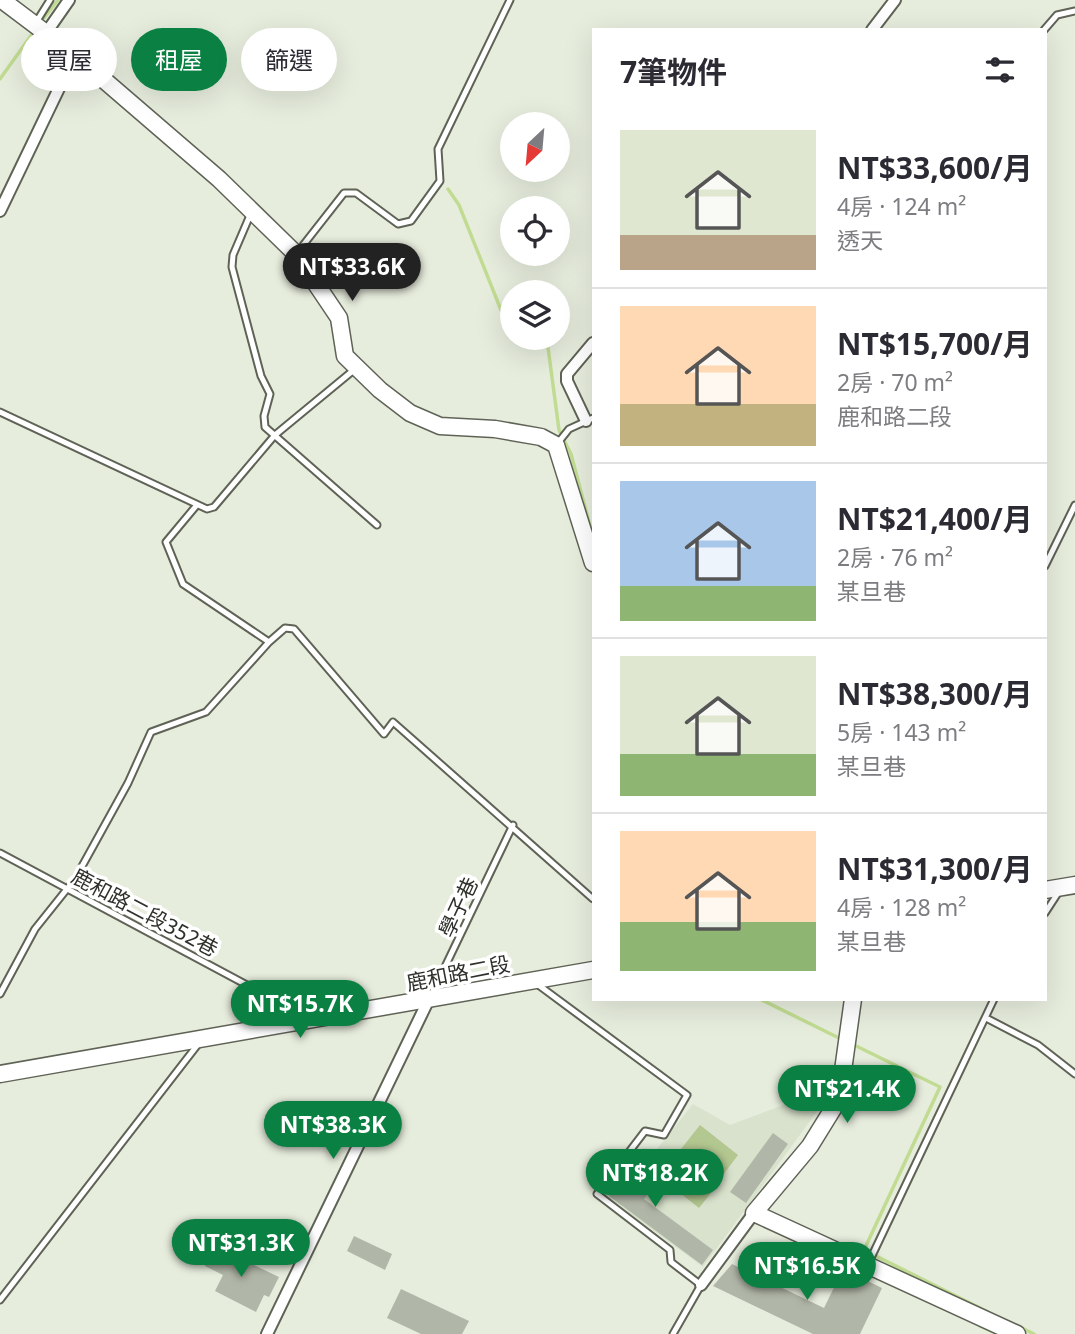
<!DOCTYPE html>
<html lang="zh-TW">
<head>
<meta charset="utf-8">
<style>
  body { margin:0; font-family:"Noto Sans","Noto Sans TC",sans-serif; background:#f2f2f3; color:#2b2b33; height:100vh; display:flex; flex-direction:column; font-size:26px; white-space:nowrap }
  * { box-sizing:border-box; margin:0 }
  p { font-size:23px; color:#7c7c81 }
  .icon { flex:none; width:38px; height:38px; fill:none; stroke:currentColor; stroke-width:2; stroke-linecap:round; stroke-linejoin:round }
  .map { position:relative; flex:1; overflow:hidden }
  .sheet { position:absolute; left:592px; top:28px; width:455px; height:973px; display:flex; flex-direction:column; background:#fff; border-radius:0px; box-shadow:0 7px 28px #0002 }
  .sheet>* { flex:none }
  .top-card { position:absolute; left:21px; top:28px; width:466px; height:63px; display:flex; gap:14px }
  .needle { width:46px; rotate:206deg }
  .controls { position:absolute; left:500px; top:112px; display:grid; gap:14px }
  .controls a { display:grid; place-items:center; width:70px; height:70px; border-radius:50%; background:#fff; box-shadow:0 7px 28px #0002; font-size:35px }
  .price { position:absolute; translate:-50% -60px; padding:0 16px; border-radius:24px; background:#0b8043; color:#fff; font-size:23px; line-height:46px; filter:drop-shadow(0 2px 4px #0008) }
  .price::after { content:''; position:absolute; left:50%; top:42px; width:21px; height:16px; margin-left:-10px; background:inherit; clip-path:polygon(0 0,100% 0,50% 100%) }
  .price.active { background:#222; color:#fff }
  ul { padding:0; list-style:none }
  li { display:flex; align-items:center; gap:21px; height:175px; padding:0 28px }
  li+li { border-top:2px solid #e1e1e2 }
  li span { display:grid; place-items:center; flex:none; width:196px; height:140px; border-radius:0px; color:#555 }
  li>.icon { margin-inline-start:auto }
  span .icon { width:84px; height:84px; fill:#fffc; stroke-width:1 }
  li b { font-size:30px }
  h2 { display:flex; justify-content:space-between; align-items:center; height:84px; padding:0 28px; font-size:30px }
  .chip { padding:0 24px; border-radius:32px; background:#fff; box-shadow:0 7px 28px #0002; font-size:24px; line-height:63px }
  .chip.active { background:#0b8043; color:#fff }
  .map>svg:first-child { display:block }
  .built { fill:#d9e2cc }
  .green { fill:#b3c790 }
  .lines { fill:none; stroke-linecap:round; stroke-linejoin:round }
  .stream { stroke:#c1dc92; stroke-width:3.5 }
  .building { fill:#b1b7a8 }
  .lane-casing { stroke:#5e6356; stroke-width:9 }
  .street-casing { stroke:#5e6356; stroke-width:14 }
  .secondary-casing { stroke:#5e6356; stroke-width:19 }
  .lane { stroke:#fff; stroke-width:5 }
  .street { stroke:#fff; stroke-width:10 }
  .secondary { stroke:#fff; stroke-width:16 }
  .labels { text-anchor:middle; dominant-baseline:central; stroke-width:7; stroke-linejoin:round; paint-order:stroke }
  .street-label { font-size:21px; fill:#2e302a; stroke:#fff }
</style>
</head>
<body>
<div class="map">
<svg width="1075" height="1334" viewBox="0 0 1075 1334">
  <rect width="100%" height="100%" fill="#e7eddd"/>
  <!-- built -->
  <path class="built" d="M 810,1095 L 824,1102 L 703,1267 L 606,1196 L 643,1148 L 657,1149 L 693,1104 L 730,1125 Z"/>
  <!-- green -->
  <path class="green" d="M 700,1125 L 738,1155 L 720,1179 L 681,1149 Z
    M 679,1154 L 718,1184 L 699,1208 L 661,1178 Z"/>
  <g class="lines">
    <!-- stream -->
    <path class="stream" d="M 40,23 L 58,0
      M 0,79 L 35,30
      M 448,189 L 459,205 L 505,320 L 513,324
      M 542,338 L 547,340 L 559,430 L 571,454 L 593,537
      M 760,999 L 843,1040
      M 850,1043 L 940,1087 L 864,1250 L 988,1312
      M 980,1326 L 998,1334
      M 1020,1327 L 1034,1334"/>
  </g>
  <!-- building -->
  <path class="building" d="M 773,1133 L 788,1144 L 746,1203 L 730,1192 Z
    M 639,1156 L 663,1173 L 644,1199 L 713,1250 L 702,1265 L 609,1196 Z
    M 354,1236 L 392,1254 L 385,1270 L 347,1251 Z
    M 214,1246 L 279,1277 L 269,1297 L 264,1295 L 256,1312 L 215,1291 L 223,1275 L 205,1266 Z
    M 732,1264 L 824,1308 L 843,1269 L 882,1288 L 860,1334 L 813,1334 L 713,1286 Z
    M 401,1289 L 469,1321 L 462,1334 L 421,1334 L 387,1318 Z"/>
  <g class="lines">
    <!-- lane casing -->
    <g class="lane-casing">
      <path id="lane" d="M 35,24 L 50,0
        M 1044,30 L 1057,15 L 1075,11
        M 251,213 L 233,255 L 232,267 L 261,376 L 270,394 L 264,416 L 265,427 L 377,525
        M 297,253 L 344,193 L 356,193 L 398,224 L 411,221 L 440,181 L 438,149 L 510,0
        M 0,412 L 207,509 L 214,507 L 275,435 L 355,369
        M 557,444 L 569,429 L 593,418
        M 196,506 L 166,542 L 183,584 L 269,642 L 285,628 L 294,629 L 384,734 L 393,722 L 593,899
        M 1045,566 L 1075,505
        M 0,853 L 305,1016
        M 1045,913 L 1058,893
        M 537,984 L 687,1095 L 664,1135 L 645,1131 L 597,1194 L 670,1250 L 671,1262 L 701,1285 L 673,1334
        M 0,994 L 35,929 L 75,879 L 128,783 L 151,732 L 206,712 L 269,642
        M 431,996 L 513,825
        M 988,1019 L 1038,1045 L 1075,1074
        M 869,1262 L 994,999
        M 0,1300 L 199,1043"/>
    </g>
    <!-- street casing -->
    <g class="street-casing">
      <path id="street" d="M 872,30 L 895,0
        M 46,33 L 69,0
        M 0,211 L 75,55
        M 586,421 L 567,381 L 567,374 L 593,343
        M 701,1285 L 754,1213
        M 267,1334 L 428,1001"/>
    </g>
    <!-- secondary casing -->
    <g class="secondary-casing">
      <path id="secondary" d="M 2,0 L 75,55 L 219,179 L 296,254 L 339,318 L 345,356 L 380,390 L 410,413 L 440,426 L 495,429 L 541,437 L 556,445 L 593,563
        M 1045,890 L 1075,885
        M 853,999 L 839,1099 L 810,1146 L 754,1213 L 1017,1334
        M 0,1074 L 593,970"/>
    </g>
    <!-- lane -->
    <use href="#lane" class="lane"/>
    <!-- street -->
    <use href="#street" class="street"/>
    <!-- secondary -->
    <use href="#secondary" class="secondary"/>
  </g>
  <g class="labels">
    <!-- street labels -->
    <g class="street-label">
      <text transform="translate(458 907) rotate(-65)">學子巷</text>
      <text transform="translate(145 912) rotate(28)">鹿和路二段352巷</text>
      <text transform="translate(458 973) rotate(-11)">鹿和路二段</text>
    </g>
  </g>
</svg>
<div class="controls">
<a><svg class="needle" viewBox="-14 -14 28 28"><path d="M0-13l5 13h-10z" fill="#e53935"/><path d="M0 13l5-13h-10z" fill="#7c7c81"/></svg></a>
<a><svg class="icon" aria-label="locate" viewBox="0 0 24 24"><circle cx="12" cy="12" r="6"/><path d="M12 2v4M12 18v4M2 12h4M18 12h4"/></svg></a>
<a><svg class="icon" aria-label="layers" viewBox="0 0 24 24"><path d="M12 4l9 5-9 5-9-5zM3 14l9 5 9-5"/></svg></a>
</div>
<b class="price active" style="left:352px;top:303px">NT$33.6K</b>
<b class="price" style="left:300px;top:1040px">NT$15.7K</b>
<b class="price" style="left:847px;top:1125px">NT$21.4K</b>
<b class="price" style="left:333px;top:1161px">NT$38.3K</b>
<b class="price" style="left:655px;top:1209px">NT$18.2K</b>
<b class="price" style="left:241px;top:1279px">NT$31.3K</b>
<b class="price" style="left:807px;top:1302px">NT$16.5K</b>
<div class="top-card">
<a class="chip">買屋</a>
<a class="chip active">租屋</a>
<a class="chip">篩選</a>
</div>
<section class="sheet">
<h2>7筆物件<svg class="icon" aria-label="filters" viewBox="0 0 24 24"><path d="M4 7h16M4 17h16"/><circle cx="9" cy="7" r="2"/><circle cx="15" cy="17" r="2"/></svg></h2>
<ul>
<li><span style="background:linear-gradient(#dfe7d0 75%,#b9a48a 0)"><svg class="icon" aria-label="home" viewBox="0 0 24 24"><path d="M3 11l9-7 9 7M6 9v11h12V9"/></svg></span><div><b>NT$33,600/月</b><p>4房 · 124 m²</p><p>透天</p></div></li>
<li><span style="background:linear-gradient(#ffd9b3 70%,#c2b280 0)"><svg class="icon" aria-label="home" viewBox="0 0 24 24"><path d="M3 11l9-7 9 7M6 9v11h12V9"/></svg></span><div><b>NT$15,700/月</b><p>2房 · 70 m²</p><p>鹿和路二段</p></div></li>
<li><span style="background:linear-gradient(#a9c7e8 75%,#8fb573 0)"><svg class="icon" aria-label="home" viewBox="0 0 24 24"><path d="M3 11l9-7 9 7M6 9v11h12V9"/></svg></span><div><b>NT$21,400/月</b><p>2房 · 76 m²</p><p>某旦巷</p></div></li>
<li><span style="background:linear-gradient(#dfe7d0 70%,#8fb573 0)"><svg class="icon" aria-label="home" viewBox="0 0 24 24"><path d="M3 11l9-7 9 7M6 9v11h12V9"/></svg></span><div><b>NT$38,300/月</b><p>5房 · 143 m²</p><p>某旦巷</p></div></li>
<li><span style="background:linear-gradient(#ffd9b3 65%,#8fb573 0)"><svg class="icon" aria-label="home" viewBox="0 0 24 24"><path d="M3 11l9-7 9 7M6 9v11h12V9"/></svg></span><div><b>NT$31,300/月</b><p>4房 · 128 m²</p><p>某旦巷</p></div></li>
</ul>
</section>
</div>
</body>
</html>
